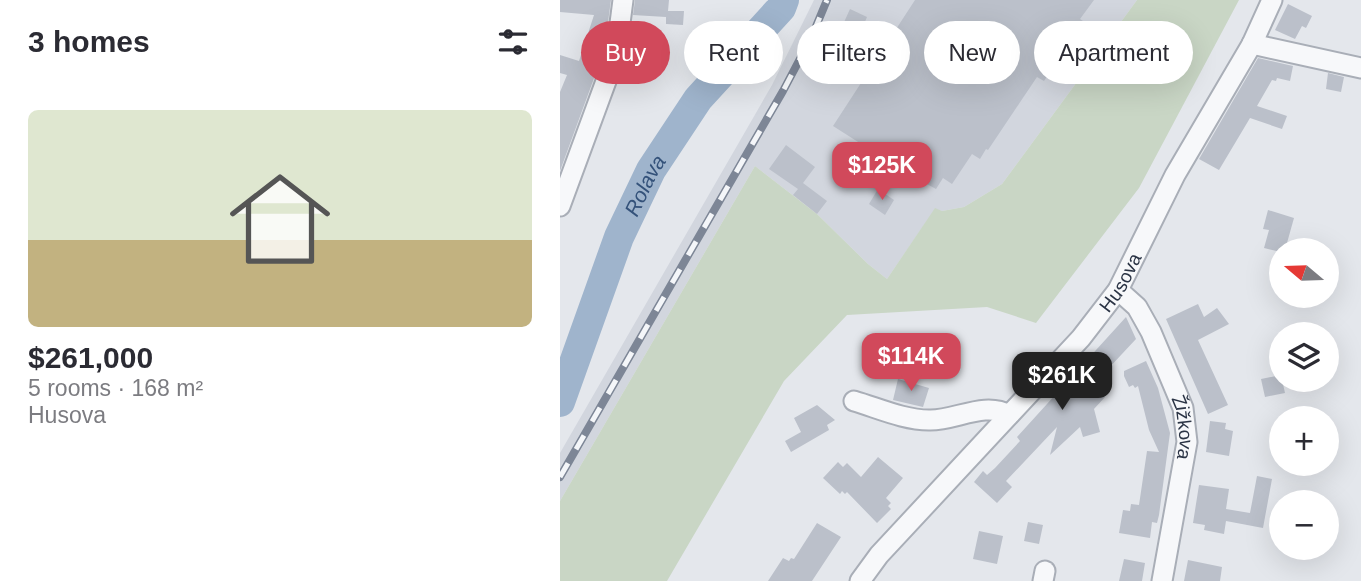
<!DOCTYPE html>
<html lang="en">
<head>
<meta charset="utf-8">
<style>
  body { margin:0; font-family:Helvetica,sans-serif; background:#f2f2f3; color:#2b2b33; height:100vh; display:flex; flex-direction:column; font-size:26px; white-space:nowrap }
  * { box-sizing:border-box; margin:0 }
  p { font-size:23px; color:#7c7c81 }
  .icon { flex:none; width:38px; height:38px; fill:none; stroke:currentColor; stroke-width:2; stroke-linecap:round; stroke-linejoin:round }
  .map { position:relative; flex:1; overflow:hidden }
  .side { display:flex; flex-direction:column; background:#fff; width:560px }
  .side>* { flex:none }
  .banner { position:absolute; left:21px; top:21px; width:665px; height:63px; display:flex; gap:14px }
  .needle { width:46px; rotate:289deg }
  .buttons { position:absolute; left:709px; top:238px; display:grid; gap:14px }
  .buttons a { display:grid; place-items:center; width:70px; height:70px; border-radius:50%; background:#fff; box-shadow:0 7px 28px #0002; font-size:35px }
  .price { position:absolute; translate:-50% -60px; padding:0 16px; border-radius:14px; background:#d1495b; color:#fff; font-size:23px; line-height:46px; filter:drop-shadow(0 2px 4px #0008) }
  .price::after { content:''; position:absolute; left:50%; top:42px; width:21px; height:16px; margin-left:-10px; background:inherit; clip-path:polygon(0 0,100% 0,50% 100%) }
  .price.current { background:#222; color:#fff }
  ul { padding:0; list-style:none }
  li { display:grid; align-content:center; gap:14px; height:371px; padding:0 28px }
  li span { display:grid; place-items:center; height:217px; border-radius:10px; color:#555 }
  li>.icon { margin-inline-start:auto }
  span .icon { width:126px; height:126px; fill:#fffc; stroke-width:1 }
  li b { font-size:30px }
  h2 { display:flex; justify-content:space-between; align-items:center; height:84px; padding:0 28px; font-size:30px }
  .tag { padding:0 24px; border-radius:32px; background:#fff; box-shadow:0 7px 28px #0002; font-size:24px; line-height:63px }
  .tag.current { background:#d1495b; color:#fff }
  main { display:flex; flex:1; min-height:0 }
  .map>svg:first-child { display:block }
  .built { fill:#d2d6de }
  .green { fill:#c9d6c5 }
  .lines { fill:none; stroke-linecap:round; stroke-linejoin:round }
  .river { stroke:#9fb4cc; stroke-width:30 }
  .building { fill:#bbc0ca }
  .minor-casing { stroke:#a9aeb7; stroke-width:23 }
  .minor { stroke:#f7f8fa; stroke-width:19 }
  .rail-casing { stroke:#7d8696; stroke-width:8 }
  .rail { stroke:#f4f6f9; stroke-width:5; stroke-dasharray:16; stroke-linecap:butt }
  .labels { text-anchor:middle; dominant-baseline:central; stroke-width:5; stroke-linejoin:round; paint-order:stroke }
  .street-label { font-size:19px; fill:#2b3445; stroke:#f4f6f9 }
  .water-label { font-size:21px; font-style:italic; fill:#34527a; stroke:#f4f6f9 }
</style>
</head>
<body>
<main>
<section class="side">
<h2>3 homes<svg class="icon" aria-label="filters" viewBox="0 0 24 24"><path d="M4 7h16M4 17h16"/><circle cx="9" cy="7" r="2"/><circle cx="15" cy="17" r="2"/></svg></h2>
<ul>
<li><span style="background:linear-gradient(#dfe7d0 60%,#c2b280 0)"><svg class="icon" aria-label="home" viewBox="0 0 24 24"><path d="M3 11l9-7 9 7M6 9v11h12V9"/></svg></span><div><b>$261,000</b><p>5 rooms · 168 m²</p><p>Husova</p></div></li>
</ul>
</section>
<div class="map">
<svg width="801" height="581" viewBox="0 0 801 581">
  <rect width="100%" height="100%" fill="#e4e7ec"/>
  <!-- built -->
  <path class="built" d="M 254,0 L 577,0 L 442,184 L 404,207 L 382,211 L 375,209 L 327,279 L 308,264 L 257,214 L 195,166 L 0,501 L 0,453 L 212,85 Z"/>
  <!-- green -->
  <path class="green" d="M 577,0 L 679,0 L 579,188 L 476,323 L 427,307 L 287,315 L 224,381 L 107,581 L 0,581 L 0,501 L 195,166 L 257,214 L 308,264 L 327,279 L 375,208 L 382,211 L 404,207 L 442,184 Z"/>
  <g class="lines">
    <!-- river -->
    <path class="river" id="s1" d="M 0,402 L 59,237 L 91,170 L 138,99 L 221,8 L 224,0"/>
  </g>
  <!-- building -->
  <path class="building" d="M 0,0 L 51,0 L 44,51 L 0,171 L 0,92 L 7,75 L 0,73 L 0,55 L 19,61 L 34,15 L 0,12 Z
    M 75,0 L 109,0 L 108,11 L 124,11 L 123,25 L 106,24 L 106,17 L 73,15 Z
    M 355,0 L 534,0 L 520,19 L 523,21 L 484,81 L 477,77 L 428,150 L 426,149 L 420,159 L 412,154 L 392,184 L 383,178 L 376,189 L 354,177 L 361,167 L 324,143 L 317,154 L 273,126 Z
    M 728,4 L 752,16 L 746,28 L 742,26 L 735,39 L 715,30 Z
    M 290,9 L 307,17 L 280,81 L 261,73 Z
    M 698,58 L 733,66 L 730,81 L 717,78 L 716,81 L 712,80 L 697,106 L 727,116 L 722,129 L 690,118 L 659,170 L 639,159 Z
    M 768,73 L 784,77 L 781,92 L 766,89 Z
    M 226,145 L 255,167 L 243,183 L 267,201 L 257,214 L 233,195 L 238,189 L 209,169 Z
    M 318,189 L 334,200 L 325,215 L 309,204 Z
    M 708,210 L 734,218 L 725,250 L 721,252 L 704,248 L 709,230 L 703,229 Z
    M 638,304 L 644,317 L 657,308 L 669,324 L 638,340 L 668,405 L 648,414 L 606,319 Z
    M 566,317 L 576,339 L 533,385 L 545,397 L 534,409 L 540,432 L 523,437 L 520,427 L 490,455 L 497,427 L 446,481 L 452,487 L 437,503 L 414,482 L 423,471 L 427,475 L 435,468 L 460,441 L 457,437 Z
    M 586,361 L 598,388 L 610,433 L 599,515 L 597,523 L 592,522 L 590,538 L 559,533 L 563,510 L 570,511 L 571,504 L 579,505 L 587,451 L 599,452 L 589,430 L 578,386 L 575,388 L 573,385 L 569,387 L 564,376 L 564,371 Z
    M 721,375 L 725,393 L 705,397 L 701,379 Z
    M 338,379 L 369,388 L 363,407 L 333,400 Z
    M 257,405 L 275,420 L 267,425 L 269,430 L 231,452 L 225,441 L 241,432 L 234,418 Z
    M 650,421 L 666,423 L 665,429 L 673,431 L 669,456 L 646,452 Z
    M 318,457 L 343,478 L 326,498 L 331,503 L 328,506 L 331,509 L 317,523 L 287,492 L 285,494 L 282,491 L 280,494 L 263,478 L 278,462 L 283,467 L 287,463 L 301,477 Z
    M 697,476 L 712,479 L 703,528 L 666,521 L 664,534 L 644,530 L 645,525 L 633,523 L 639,485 L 669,489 L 666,509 L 690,513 Z
    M 468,522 L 483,525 L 479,544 L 464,541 Z
    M 257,523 L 281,537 L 252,581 L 208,581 L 223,558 L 229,561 L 231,558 L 234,559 Z
    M 419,531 L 443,536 L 437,564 L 413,559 Z
    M 564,559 L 585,563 L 582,581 L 559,581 Z
    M 628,560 L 662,567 L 660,581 L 624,581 Z"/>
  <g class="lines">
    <!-- minor casing -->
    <g class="minor-casing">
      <g id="minor">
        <path d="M 692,44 L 801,68"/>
        <path d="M 0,206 L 56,54 L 63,0"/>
        <path id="s2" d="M 558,290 L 577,307 L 591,332 L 623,408 L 627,442 L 602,581"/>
        <path d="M 294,401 C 318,408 344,420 369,420 C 395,421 424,401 449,415"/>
        <path id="s3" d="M 300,581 L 319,555 L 521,338 L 558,290 L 615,175 L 692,44 L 712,0"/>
        <path d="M 483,581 L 485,571"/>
      </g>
    </g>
    <!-- minor -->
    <use href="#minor" class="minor"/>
    <!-- rail casing -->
    <g class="rail-casing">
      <path id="rail" d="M 0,477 L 223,91 L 252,36 L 267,0"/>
    </g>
    <!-- rail -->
    <use href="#rail" class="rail"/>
  </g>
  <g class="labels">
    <!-- street labels -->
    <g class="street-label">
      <text stroke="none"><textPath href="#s3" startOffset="397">Husova</textPath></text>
      <text stroke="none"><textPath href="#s2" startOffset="156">Žižkova</textPath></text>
    </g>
    <!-- water labels -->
    <g class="water-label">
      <text stroke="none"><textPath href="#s1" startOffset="233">Rolava</textPath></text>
    </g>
  </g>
</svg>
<div class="buttons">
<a><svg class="needle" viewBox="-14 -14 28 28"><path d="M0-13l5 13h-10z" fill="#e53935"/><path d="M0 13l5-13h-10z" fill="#7c7c81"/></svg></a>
<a><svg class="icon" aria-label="layers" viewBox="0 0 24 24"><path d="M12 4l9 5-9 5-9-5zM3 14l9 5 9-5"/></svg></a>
<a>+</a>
<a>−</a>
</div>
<b class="price" style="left:322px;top:202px">$125K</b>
<b class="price" style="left:351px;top:393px">$114K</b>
<b class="price current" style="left:502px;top:412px">$261K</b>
<div class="banner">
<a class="tag current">Buy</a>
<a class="tag">Rent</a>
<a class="tag">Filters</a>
<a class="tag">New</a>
<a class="tag">Apartment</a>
</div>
</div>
</main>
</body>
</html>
